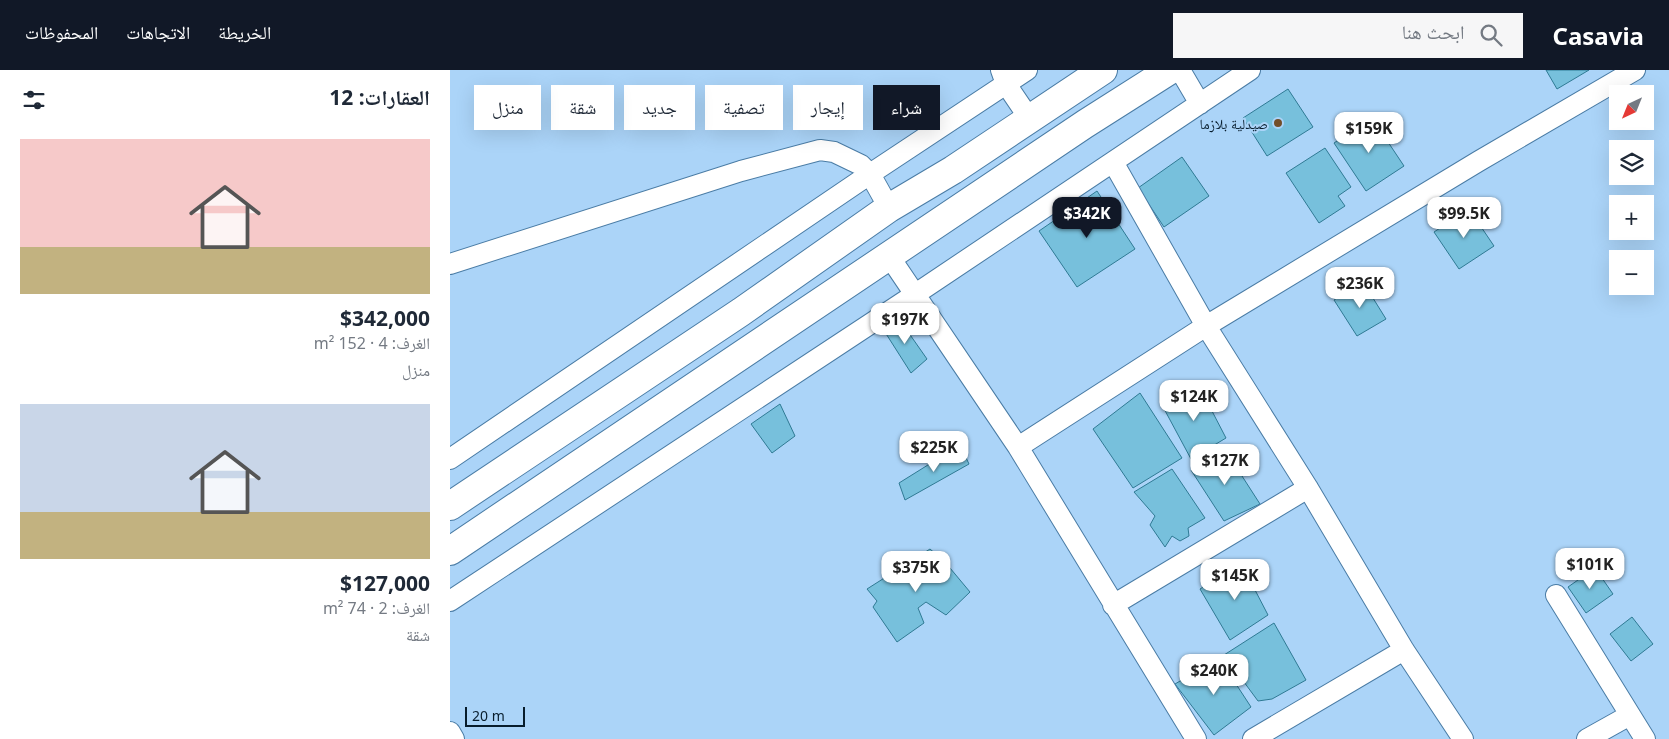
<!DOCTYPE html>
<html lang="ar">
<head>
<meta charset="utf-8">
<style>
  body { margin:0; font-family:"Noto Sans","Noto Naskh Arabic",sans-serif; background:#f6f6f7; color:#1f2937; direction:rtl; height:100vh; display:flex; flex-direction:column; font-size:19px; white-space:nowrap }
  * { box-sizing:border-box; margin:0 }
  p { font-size:16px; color:#747a83 }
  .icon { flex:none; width:28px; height:28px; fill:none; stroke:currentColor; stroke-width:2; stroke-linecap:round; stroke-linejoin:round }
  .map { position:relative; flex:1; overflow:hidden; direction:ltr }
  .details { display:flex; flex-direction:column; background:#fff; width:450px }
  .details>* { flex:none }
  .hud { position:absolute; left:15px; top:15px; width:475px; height:45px; direction:rtl; display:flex; gap:10px }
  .needle { width:32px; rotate:223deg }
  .fabs { position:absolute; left:1159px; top:15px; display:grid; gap:10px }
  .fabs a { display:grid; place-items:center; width:45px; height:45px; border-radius:0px; background:#fff; box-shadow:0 5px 20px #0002; font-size:25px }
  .scale { position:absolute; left:15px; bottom:12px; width:60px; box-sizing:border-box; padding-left:5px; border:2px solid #071c2c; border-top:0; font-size:14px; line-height:18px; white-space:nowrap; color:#071c2c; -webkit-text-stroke:4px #abd4f8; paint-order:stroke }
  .price { position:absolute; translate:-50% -42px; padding:0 11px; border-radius:10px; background:#fff; color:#222; font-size:16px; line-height:32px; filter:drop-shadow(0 1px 2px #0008) }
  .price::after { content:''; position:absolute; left:50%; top:30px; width:15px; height:11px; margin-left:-8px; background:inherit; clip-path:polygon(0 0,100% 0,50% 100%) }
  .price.current { background:#111827; color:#fff }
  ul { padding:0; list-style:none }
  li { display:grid; align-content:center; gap:10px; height:265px; padding:0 20px }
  li span { display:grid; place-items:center; height:155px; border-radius:0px; color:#555 }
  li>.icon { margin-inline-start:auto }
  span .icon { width:90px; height:90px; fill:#fffc; stroke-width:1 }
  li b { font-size:21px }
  h2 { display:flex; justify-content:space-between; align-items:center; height:60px; padding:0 20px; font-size:21px }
  .chip { padding:0 18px; border-radius:0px; background:#fff; box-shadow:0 5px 20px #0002; font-size:18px; line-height:45px }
  .chip.current { background:#111827; color:#fff }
  header { display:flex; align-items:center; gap:30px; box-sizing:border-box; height:70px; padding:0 25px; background:#111827; color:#fff }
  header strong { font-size:24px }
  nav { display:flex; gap:28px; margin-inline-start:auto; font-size:18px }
  .search { width:350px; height:45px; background:#f6f6f7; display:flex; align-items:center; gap:12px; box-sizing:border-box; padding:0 18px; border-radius:0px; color:#747a83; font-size:19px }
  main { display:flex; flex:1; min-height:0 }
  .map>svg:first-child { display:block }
  .building { fill:#77c0dc; stroke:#2f7a94 }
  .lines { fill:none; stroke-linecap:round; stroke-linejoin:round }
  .minor-casing { stroke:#4a7ca5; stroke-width:22 }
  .trunk-casing { stroke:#4a7ca5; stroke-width:30 }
  .minor { stroke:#fff; stroke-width:20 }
  .trunk { stroke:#fff; stroke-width:28 }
  .poi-dot { fill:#734e29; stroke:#abd4f8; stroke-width:2 }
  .labels { text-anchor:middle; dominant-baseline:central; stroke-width:4; stroke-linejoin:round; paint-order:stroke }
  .poi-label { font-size:14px; fill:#071c2c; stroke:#abd4f8; text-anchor:end }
</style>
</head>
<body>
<header>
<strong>Casavia</strong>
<div class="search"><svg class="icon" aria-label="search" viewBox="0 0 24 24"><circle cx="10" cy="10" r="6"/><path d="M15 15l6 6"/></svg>ابحث هنا</div>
<nav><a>الخريطة</a><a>الاتجاهات</a><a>المحفوظات</a></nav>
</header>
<main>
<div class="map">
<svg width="1219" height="669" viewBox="0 0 1219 669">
  <rect width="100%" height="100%" fill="#abd4f8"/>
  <!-- building -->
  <path class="building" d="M 1096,0 L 1139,0 L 1107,19 Z
    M 838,19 L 863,57 L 817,86 L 793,48 Z
    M 922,48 L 954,96 L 916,121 L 884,73 Z
    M 875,78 L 901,117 L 888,126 L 895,136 L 869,153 L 836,103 Z
    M 732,87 L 759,126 L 714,157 L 688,118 Z
    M 647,121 L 685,179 L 627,217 L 589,161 Z
    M 1019,139 L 1044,176 L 1009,199 L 984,162 Z
    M 913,212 L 936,249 L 907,266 L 884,230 Z
    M 449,249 L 477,289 L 461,303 L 433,259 Z
    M 749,316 L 776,368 L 741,389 L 712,335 Z
    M 690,323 L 732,388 L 683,418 L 643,359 Z
    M 330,334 L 345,366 L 322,383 L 301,354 Z
    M 510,375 L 519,394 L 455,430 L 449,413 Z
    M 774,378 L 810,434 L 774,451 L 741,400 Z
    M 722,399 L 755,448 L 738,458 L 739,466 L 730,471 L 722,466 L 715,477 L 700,455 L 705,446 L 684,422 Z
    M 480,479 L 495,492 L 520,522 L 496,545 L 476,532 L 468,538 L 474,553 L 447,572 L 423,537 L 427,531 L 417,519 Z
    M 791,493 L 818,545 L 780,570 L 750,519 Z
    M 1145,498 L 1163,524 L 1136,543 L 1118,517 Z
    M 1182,547 L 1203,574 L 1181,591 L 1160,564 Z
    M 824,553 L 856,610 L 822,629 L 808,631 L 774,585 Z
    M 769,588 L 801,637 L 764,665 L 725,614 Z"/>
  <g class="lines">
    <!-- minor casing -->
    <g class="minor-casing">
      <path id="minor" d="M 551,0 L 556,14 L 579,48
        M 730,0 L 750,34
        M 663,92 L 756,256 L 858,418 L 954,580 L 1013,669
        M 439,186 L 568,377 L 746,669
        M 0,194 L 291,101 L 370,80 L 384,82 L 411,95 L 420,104 L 439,138
        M 568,377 L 756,256 L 1029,91 L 1185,0
        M 0,389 L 420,104 L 577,0
        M 1106,525 L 1195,669
        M 0,531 L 464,225 L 800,0
        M 663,535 L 858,418
        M 0,662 L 4,669
        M 803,669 L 954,580
        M 1137,669 L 1180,645"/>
    </g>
    <!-- trunk casing -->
    <g class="trunk-casing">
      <path id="trunk" d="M 0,436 L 291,242 L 439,138 L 503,100 L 653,0
        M 0,481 L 635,54 L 720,0"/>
    </g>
    <!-- minor -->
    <use href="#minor" class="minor"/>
    <!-- trunk -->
    <use href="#trunk" class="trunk"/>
  </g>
  <!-- markers -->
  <circle class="poi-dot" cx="828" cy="53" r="5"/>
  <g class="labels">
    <!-- poi labels -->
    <g class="poi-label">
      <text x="818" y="53">صيدلية بلازما</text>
    </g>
  </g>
</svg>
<div class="fabs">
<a><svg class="needle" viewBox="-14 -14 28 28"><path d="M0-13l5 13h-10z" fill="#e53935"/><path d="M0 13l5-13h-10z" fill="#747a83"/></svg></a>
<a><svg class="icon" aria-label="layers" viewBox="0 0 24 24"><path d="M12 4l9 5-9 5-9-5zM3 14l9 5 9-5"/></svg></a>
<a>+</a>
<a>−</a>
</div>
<div class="scale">20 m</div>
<b class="price" style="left:919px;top:84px">$159K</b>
<b class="price current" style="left:637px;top:169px">$342K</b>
<b class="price" style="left:1014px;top:169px">$99.5K</b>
<b class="price" style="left:910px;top:239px">$236K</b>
<b class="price" style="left:455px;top:275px">$197K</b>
<b class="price" style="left:744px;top:352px">$124K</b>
<b class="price" style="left:484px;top:403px">$225K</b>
<b class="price" style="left:775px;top:416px">$127K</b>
<b class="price" style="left:1140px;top:520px">$101K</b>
<b class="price" style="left:466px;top:523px">$375K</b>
<b class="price" style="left:785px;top:531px">$145K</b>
<b class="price" style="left:764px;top:626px">$240K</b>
<div class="hud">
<a class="chip current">شراء</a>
<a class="chip">إيجار</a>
<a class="chip">تصفية</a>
<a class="chip">جديد</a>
<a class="chip">شقة</a>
<a class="chip">منزل</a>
</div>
</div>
<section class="details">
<h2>العقارات: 12<svg class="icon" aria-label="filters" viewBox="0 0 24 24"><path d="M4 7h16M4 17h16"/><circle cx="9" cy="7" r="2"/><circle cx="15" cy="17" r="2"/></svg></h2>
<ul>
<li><span style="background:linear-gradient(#f6c9c9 70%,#c2b280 0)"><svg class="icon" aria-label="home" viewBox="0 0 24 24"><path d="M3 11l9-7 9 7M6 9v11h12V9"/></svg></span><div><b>$342,000</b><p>الغرف: 4 · 152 m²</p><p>منزل</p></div></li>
<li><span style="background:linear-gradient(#c9d6e8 70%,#c2b280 0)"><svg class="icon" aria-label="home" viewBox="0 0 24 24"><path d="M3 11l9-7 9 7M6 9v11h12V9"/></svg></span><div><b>$127,000</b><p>الغرف: 2 · 74 m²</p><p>شقة</p></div></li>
</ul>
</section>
</main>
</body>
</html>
